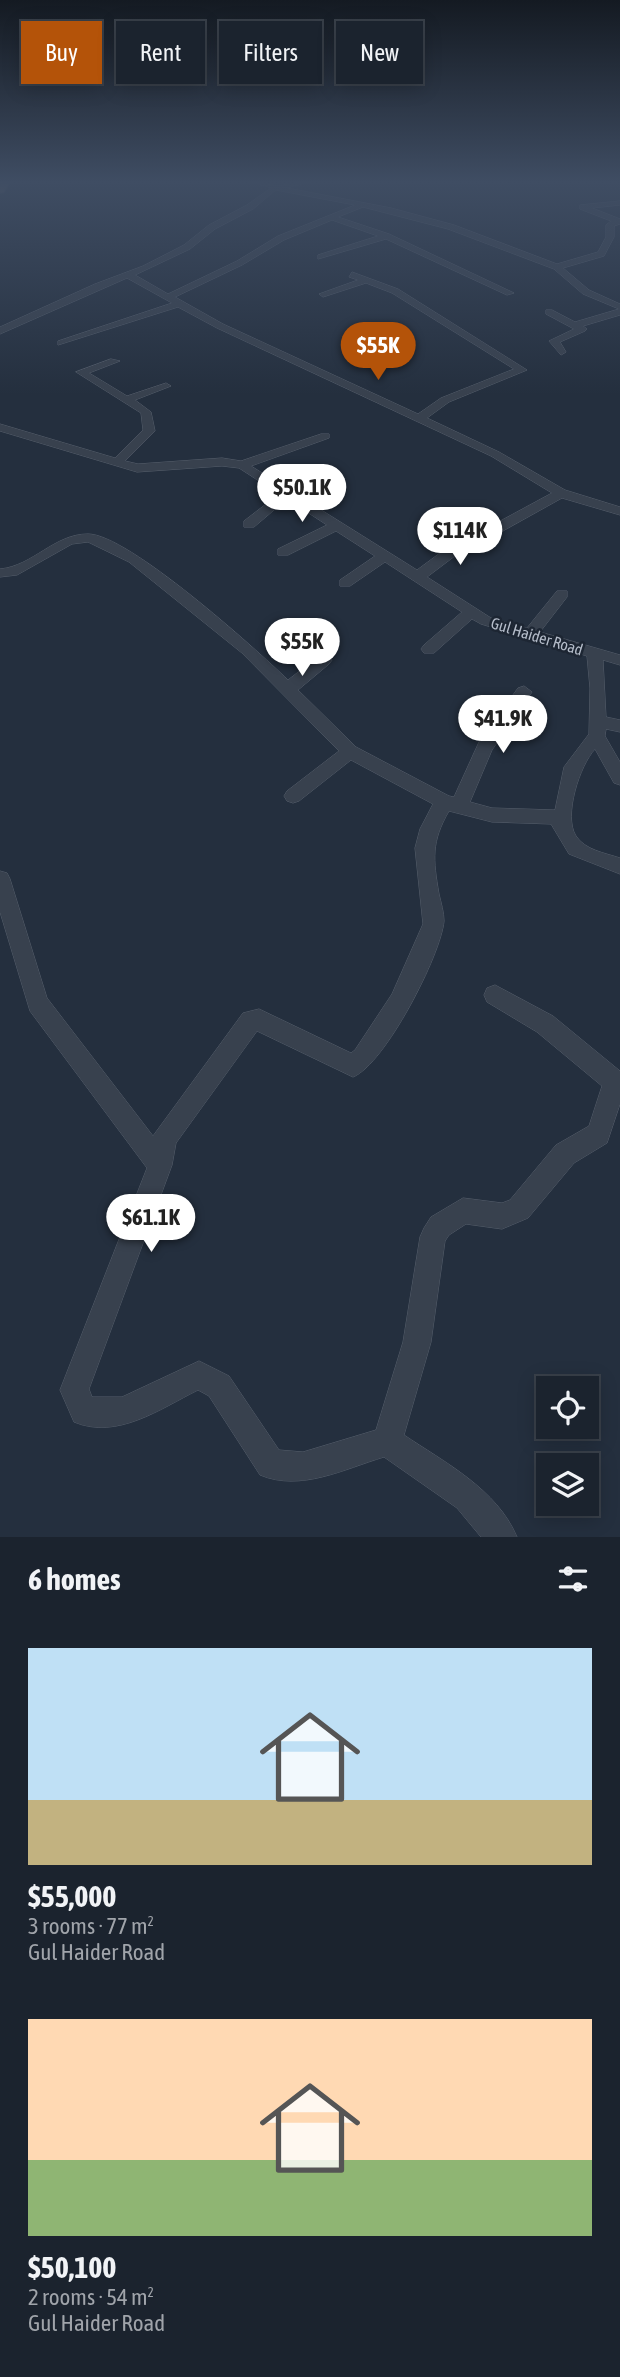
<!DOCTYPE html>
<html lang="en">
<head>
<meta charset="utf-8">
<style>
  body { margin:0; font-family:"Asap Condensed",sans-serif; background:#282f3a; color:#f1f3f6; height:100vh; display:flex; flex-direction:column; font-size:26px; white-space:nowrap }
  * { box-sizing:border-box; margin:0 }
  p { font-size:23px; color:#a0a4aa }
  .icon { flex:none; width:38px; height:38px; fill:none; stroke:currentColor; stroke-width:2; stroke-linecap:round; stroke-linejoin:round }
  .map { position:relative; height:1537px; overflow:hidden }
  .sheet { display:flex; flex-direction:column; background:#1b232e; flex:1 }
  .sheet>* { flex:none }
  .top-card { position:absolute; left:21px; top:21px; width:579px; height:63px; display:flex; gap:14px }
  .fabs { position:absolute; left:536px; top:1376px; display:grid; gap:14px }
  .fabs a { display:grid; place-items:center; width:63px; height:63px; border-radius:0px; background:#1b232e; box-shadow:0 4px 18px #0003,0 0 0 2px #39404a; font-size:35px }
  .price { position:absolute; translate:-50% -60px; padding:0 16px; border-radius:24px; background:#fff; color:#222; font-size:23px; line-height:46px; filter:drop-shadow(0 2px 4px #0008) }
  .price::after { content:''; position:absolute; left:50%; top:42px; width:21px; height:16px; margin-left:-10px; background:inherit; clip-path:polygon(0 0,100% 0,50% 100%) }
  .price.current { background:#b45309; color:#fff }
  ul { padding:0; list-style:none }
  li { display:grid; align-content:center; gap:14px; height:371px; padding:0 28px }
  li span { display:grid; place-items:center; height:217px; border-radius:0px; color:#555 }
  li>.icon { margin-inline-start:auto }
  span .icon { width:126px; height:126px; fill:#fffc; stroke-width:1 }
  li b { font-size:30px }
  h2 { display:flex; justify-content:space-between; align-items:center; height:84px; padding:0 28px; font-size:30px }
  .tag { padding:0 24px; border-radius:0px; background:#1b232e; box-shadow:0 4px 18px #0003,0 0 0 2px #39404a; font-size:24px; line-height:63px }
  .tag.current { background:#b45309; color:#fff }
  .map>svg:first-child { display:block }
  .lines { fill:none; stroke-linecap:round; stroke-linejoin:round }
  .minor-casing { stroke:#565f6c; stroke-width:1 }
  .trunk-casing { stroke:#434c59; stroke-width:2 }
  .minor { fill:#38414e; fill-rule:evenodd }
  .trunk { fill:#656462; fill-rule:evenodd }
  .labels { text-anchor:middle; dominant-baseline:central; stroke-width:5; stroke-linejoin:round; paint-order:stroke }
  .far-street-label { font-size:16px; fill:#b4bcc9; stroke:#1d2633 }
</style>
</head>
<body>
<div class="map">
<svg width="620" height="1537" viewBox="0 0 620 1537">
  <rect width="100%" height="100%" fill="#242f3e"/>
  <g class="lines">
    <!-- minor casing -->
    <g class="minor-casing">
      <path id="minor" d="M 245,180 L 278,186 L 315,180 L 287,188 L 391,208 L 454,225 L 557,264 L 598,252 L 606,237 L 606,225 L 611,221 L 580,209 L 580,205 L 620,201 L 620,205 L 592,208 L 620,219 L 620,224 L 614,226 L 614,237 L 604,256 L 563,268 L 589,290 L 620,304 L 620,315 L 583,326 L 587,329 L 585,331 L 560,342 L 566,352 L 561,355 L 549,341 L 574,329 L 546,314 L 546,310 L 552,310 L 575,322 L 619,309 L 583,294 L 554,269 L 448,229 L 363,207 L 338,217 L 389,234 L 514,293 L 507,295 L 386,239 L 318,259 L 318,255 L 378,236 L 332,220 L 284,240 L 242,265 L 175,297 L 223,324 L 418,414 L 441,398 L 514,369 L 392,293 L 366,283 L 323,297 L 319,294 L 358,280 L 349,277 L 352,272 L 398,289 L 527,370 L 449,402 L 427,418 L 499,452 L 565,490 L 620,507 L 620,515 L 562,498 L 501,532 L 491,532 L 491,526 L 552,493 L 491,456 L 217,328 L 178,307 L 58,345 L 58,341 L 172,303 L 127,278 L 0,334 L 0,327 L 95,284 L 143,266 L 184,245 L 209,225 L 247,205 L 271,188 ZM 276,190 L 355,205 L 278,236 L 237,261 L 168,294 L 135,275 L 190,249 L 215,229 L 253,209 Z
        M 111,359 L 120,361 L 89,373 L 127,396 L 166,383 L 171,386 L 135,400 L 151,412 L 155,431 L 125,461 L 138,464 L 222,458 L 241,461 L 321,434 L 329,434 L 329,438 L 251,466 L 417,570 L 478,525 L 488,525 L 488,531 L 427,577 L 491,618 L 527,628 L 557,591 L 567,591 L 567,597 L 540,632 L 620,655 L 620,665 L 603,660 L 606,717 L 620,720 L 620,732 L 606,729 L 605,736 L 620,762 L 620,785 L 614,783 L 595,749 C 580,765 563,816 576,836 C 585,850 605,853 620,858 L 620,874 L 569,854 L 551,824 L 492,822 L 449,811 C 431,842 433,859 439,894 C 441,903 444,912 444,921 C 441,955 385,1064 353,1077 L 257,1031 L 176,1143 L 172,1165 L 89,1389 L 92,1397 L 122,1397 L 199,1361 L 229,1376 L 279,1450 L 303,1452 L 376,1430 L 403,1342 L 420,1237 L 424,1228 L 431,1217 L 463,1198 L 502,1203 L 510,1200 L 556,1145 L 589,1126 L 602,1086 L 537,1032 L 487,1002 L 484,995 L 487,988 L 495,985 L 553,1016 L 620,1071 L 620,1104 L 607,1143 L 574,1163 L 528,1218 L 502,1229 L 466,1224 L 449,1235 L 445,1241 L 431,1342 L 404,1435 C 444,1462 497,1489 517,1537 L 481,1537 L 457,1508 L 384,1457 C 344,1469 301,1492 260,1475 L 209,1396 L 198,1390 C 160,1409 117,1440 74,1422 L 60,1390 L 147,1168 L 30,1011 L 0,912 L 0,871 L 7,873 L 10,879 L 47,998 L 153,1136 L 243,1013 L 259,1009 L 351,1053 L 355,1050 L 392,994 L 423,924 L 415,848 L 420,829 L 433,804 L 351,760 L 299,801 L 293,803 L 287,801 L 284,796 L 287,791 L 339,751 L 242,653 L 129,562 L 88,542 L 72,544 L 17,575 L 0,577 L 0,569 C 33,566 54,534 88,534 C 128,534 256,649 288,680 L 319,656 L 329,656 L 332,660 L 329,664 L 298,690 L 356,747 L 449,796 L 454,797 L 479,742 L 518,688 L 524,686 L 532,692 L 492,750 L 470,802 L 492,808 L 555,810 L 564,767 L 589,734 L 590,688 L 587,656 L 481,624 L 472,619 L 434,653 L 424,653 L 421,649 L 424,645 L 462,612 L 385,562 L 350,586 L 340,586 L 340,580 L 375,556 L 336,531 L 288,555 L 278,555 L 278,549 L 327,525 L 287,499 L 254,527 L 244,527 L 244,521 L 279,494 L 239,468 L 222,466 L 137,472 L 0,431 L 0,424 L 115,458 L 143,430 L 141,413 L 76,372 Z"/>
    </g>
    <!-- trunk casing -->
    <g class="trunk-casing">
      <path id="trunk" d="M 0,180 L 11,180 L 4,192 L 0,193 Z"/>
    </g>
    <!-- minor -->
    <use href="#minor" class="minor"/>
    <!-- trunk -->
    <use href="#trunk" class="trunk"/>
  </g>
  <!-- sky -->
  <linearGradient id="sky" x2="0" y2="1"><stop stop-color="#141a22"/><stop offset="0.46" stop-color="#3f4d63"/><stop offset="1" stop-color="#3f4d63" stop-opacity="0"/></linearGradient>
  <rect width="620" height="395" fill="url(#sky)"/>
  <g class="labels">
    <!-- far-street labels -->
    <g class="far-street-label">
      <text transform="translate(537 636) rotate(17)">Gul Haider Road</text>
    </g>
  </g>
</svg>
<div class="fabs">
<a><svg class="icon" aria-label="locate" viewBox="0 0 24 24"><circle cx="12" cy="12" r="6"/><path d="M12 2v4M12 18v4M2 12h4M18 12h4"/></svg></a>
<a><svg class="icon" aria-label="layers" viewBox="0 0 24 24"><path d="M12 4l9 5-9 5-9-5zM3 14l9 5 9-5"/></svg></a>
</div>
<b class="price current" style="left:378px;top:382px">$55K</b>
<b class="price" style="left:302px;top:524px">$50.1K</b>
<b class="price" style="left:460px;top:567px">$114K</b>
<b class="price" style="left:302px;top:678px">$55K</b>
<b class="price" style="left:503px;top:755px">$41.9K</b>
<b class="price" style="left:151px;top:1254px">$61.1K</b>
<div class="top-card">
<a class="tag current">Buy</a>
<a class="tag">Rent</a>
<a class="tag">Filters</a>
<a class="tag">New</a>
</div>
</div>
<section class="sheet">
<h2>6 homes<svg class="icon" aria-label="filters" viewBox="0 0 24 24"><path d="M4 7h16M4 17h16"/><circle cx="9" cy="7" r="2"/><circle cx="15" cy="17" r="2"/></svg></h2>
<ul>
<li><span style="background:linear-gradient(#bfe0f5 70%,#c2b280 0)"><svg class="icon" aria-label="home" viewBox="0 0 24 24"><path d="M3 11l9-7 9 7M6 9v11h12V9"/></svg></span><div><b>$55,000</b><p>3 rooms · 77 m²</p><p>Gul Haider Road</p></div></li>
<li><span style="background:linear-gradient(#ffd9b3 65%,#8fb573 0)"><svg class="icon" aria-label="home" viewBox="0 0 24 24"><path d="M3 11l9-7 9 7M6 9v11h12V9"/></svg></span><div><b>$50,100</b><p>2 rooms · 54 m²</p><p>Gul Haider Road</p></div></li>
</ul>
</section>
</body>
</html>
